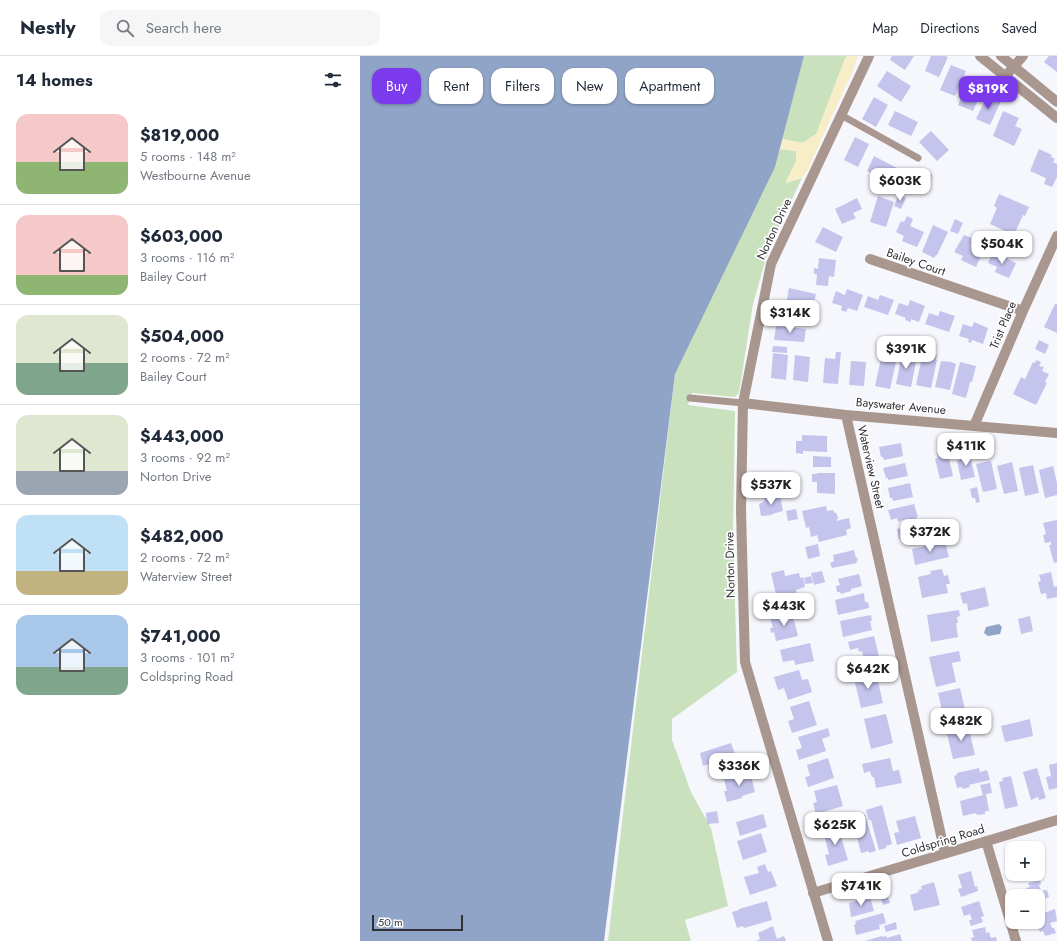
<!DOCTYPE html>
<html lang="en">
<head>
<meta charset="utf-8">
<style>
  body { margin:0; font-family:Jost,sans-serif; background:#f6f6f7; color:#1f2937; height:100vh; display:flex; flex-direction:column; font-size:15px; white-space:nowrap }
  * { box-sizing:border-box; margin:0 }
  p { font-size:13px; color:#747a83 }
  .icon { flex:none; width:22px; height:22px; fill:none; stroke:currentColor; stroke-width:2; stroke-linecap:round; stroke-linejoin:round }
  .map { position:relative; flex:1; overflow:hidden }
  .side { display:flex; flex-direction:column; background:#fff; width:360px }
  .side>* { flex:none }
  .guide { position:absolute; left:12px; top:12px; width:380px; height:36px; display:flex; gap:8px }
  .fabs { position:absolute; left:645px; top:785px; display:grid; gap:8px }
  .fabs a { display:grid; place-items:center; width:40px; height:40px; border-radius:8px; background:#fff; box-shadow:0 1px 3px #0004; font-size:20px }
  .scale { position:absolute; left:12px; bottom:10px; width:91px; box-sizing:border-box; padding-left:4px; border:2px solid #313135; border-top:0; font-size:11px; line-height:14px; white-space:nowrap; color:#313135; -webkit-text-stroke:3px #fff; paint-order:stroke }
  .price { position:absolute; translate:-50% -34px; padding:0 9px; border-radius:8px; background:#fff; color:#222; font-size:13px; line-height:26px; filter:drop-shadow(0 1px 2px #0008) }
  .price::after { content:''; position:absolute; left:50%; top:24px; width:12px; height:9px; margin-left:-6px; background:inherit; clip-path:polygon(0 0,100% 0,50% 100%) }
  .price.on { background:#7c3aed; color:#fff }
  ul { padding:0; list-style:none }
  li { display:flex; align-items:center; gap:12px; height:100px; padding:0 16px }
  li+li { border-top:1px solid #e0e1e3 }
  li span { display:grid; place-items:center; flex:none; width:112px; height:80px; border-radius:12px; color:#555 }
  li>.icon { margin-inline-start:auto }
  span .icon { width:48px; height:48px; fill:#fffc; stroke-width:1 }
  li b { font-size:17px }
  h2 { display:flex; justify-content:space-between; align-items:center; height:48px; padding:0 16px; font-size:17px }
  .tag { padding:0 14px; border-radius:12px; background:#fff; box-shadow:0 1px 3px #0004; font-size:14px; line-height:36px }
  .tag.on { background:#7c3aed; color:#fff }
  header { display:flex; align-items:center; gap:24px; box-sizing:border-box; height:56px; padding:0 20px; background:#fff; border-bottom:1px solid #e0e1e3 }
  header strong { font-size:19px }
  nav { display:flex; gap:22px; margin-inline-start:auto; font-size:14px }
  .search { width:280px; height:36px; background:#f6f6f7; display:flex; align-items:center; gap:10px; box-sizing:border-box; padding:0 14px; border-radius:12px; color:#747a83; font-size:15px }
  main { display:flex; flex:1; min-height:0 }
  .map>svg:first-child { display:block }
  .green { fill:#cae1bd }
  .sand { fill:#f7eec8 }
  .water { fill:#90a4c7 }
  .building { fill:#c5c4ed }
  .lines { fill:none; stroke-linecap:round; stroke-linejoin:round }
  .lane { stroke:#a9968e; stroke-width:7 }
  .street { stroke:#a9968e; stroke-width:10 }
  .labels { text-anchor:middle; dominant-baseline:central; stroke-width:3.5; stroke-linejoin:round; paint-order:stroke }
  .street-label { font-size:12px; fill:#313135; stroke:#fff }
</style>
</head>
<body>
<header>
<strong>Nestly</strong>
<div class="search"><svg class="icon" aria-label="search" viewBox="0 0 24 24"><circle cx="10" cy="10" r="6"/><path d="M15 15l6 6"/></svg>Search here</div>
<nav><a>Map</a><a>Directions</a><a>Saved</a></nav>
</header>
<main>
<section class="side">
<h2>14 homes<svg class="icon" aria-label="filters" viewBox="0 0 24 24"><path d="M4 7h16M4 17h16"/><circle cx="9" cy="7" r="2"/><circle cx="15" cy="17" r="2"/></svg></h2>
<ul>
<li><span style="background:linear-gradient(#f6c9c9 60%,#8fb573 0)"><svg class="icon" aria-label="home" viewBox="0 0 24 24"><path d="M3 11l9-7 9 7M6 9v11h12V9"/></svg></span><div><b>$819,000</b><p>5 rooms · 148 m²</p><p>Westbourne Avenue</p></div></li>
<li><span style="background:linear-gradient(#f6c9c9 75%,#8fb573 0)"><svg class="icon" aria-label="home" viewBox="0 0 24 24"><path d="M3 11l9-7 9 7M6 9v11h12V9"/></svg></span><div><b>$603,000</b><p>3 rooms · 116 m²</p><p>Bailey Court</p></div></li>
<li><span style="background:linear-gradient(#dfe7d0 60%,#7fa58c 0)"><svg class="icon" aria-label="home" viewBox="0 0 24 24"><path d="M3 11l9-7 9 7M6 9v11h12V9"/></svg></span><div><b>$504,000</b><p>2 rooms · 72 m²</p><p>Bailey Court</p></div></li>
<li><span style="background:linear-gradient(#dfe7d0 70%,#9aa5b1 0)"><svg class="icon" aria-label="home" viewBox="0 0 24 24"><path d="M3 11l9-7 9 7M6 9v11h12V9"/></svg></span><div><b>$443,000</b><p>3 rooms · 92 m²</p><p>Norton Drive</p></div></li>
<li><span style="background:linear-gradient(#bfe0f5 70%,#c2b280 0)"><svg class="icon" aria-label="home" viewBox="0 0 24 24"><path d="M3 11l9-7 9 7M6 9v11h12V9"/></svg></span><div><b>$482,000</b><p>2 rooms · 72 m²</p><p>Waterview Street</p></div></li>
<li><span style="background:linear-gradient(#a9c7e8 65%,#7fa58c 0)"><svg class="icon" aria-label="home" viewBox="0 0 24 24"><path d="M3 11l9-7 9 7M6 9v11h12V9"/></svg></span><div><b>$741,000</b><p>3 rooms · 101 m²</p><p>Coldspring Road</p></div></li>
</ul>
</section>
<div class="map">
<svg width="697" height="885" viewBox="0 0 697 885">
  <rect width="100%" height="100%" fill="#f6f6fd"/>
  <!-- green -->
  <path class="green" d="M 444,0 L 487,0 L 485,3 L 456,79 L 442,87 L 422,83 Z
    M 420,93 L 436,95 L 436,105 L 426,127 L 442,122 L 408,195 L 393,248 L 379,337 L 375,341 L 332,337 L 328,349 L 375,355 L 373,480 L 377,616 L 312,663 L 312,684 L 331,736 L 351,772 L 368,850 L 325,864 L 331,885 L 248,885 L 315,318 Z"/>
  <!-- sand -->
  <path class="sand" d="M 487,0 L 498,0 L 494,12 L 447,115 L 442,122 L 425,127 L 436,105 L 436,95 L 420,93 L 422,83 L 442,87 L 456,78 L 485,3 Z"/>
  <!-- water -->
  <path class="water" d="M 0,0 L 444,0 L 415,111 L 315,318 L 244,885 L 0,885 Z
    M 639,568 L 642,571 L 640,578 L 628,580 L 624,577 L 626,571 Z"/>
  <!-- building -->
  <path class="building" d="M 532,0 L 554,0 L 545,14 L 530,4 Z
    M 571,0 L 585,0 L 588,1 L 579,21 L 565,15 Z
    M 689,0 L 697,0 L 697,16 L 684,6 Z
    M 591,9 L 606,15 L 595,40 L 580,34 Z
    M 527,15 L 551,30 L 541,46 L 517,30 Z
    M 609,24 L 624,30 L 613,55 L 598,49 Z
    M 627,39 L 641,45 L 630,69 L 616,63 Z
    M 514,41 L 528,49 L 516,71 L 502,63 Z
    M 535,55 L 558,66 L 551,80 L 528,69 Z
    M 643,55 L 659,62 L 655,70 L 662,73 L 654,90 L 633,80 Z
    M 571,75 L 589,94 L 577,105 L 559,86 Z
    M 495,81 L 509,88 L 498,111 L 484,104 Z
    M 679,93 L 692,99 L 691,101 L 695,103 L 693,106 L 697,108 L 697,121 L 692,131 L 684,128 L 686,122 L 670,115 Z
    M 514,100 L 537,112 L 530,126 L 507,115 Z
    M 546,116 L 572,118 L 570,134 L 545,132 Z
    M 539,138 L 546,142 L 541,153 L 534,150 Z
    M 639,138 L 669,151 L 665,160 L 663,159 L 654,179 L 630,168 L 637,152 L 634,150 Z
    M 518,140 L 534,146 L 526,171 L 510,166 Z
    M 497,142 L 502,153 L 493,157 L 496,162 L 482,168 L 475,153 Z
    M 547,160 L 553,163 L 550,170 L 564,176 L 557,191 L 542,185 L 544,180 L 536,176 L 541,165 L 544,166 Z
    M 595,163 L 603,167 L 598,178 L 590,175 Z
    M 573,169 L 588,176 L 577,199 L 576,199 L 574,202 L 562,196 Z
    M 463,171 L 483,181 L 476,196 L 455,186 Z
    M 604,179 L 614,183 L 610,190 L 623,196 L 616,211 L 601,204 L 603,200 L 594,196 Z
    M 633,196 L 656,207 L 649,222 L 635,216 L 637,211 L 628,207 Z
    M 459,202 L 476,204 L 474,221 L 469,220 L 468,230 L 456,229 L 457,218 L 454,218 L 454,212 L 458,213 Z
    M 429,232 L 456,238 L 452,255 L 440,252 L 439,255 L 434,254 L 434,251 L 426,249 Z
    M 487,233 L 503,239 L 497,255 L 488,252 L 486,256 L 481,254 L 482,250 L 472,247 L 476,235 L 485,239 Z
    M 520,239 L 534,244 L 528,259 L 504,251 L 508,240 L 518,244 Z
    M 550,244 L 565,250 L 559,266 L 551,263 L 551,266 L 545,264 L 546,262 L 535,258 L 539,247 L 548,250 Z
    M 695,248 L 697,248 L 697,277 L 684,271 Z
    M 580,255 L 595,260 L 589,276 L 565,268 L 569,257 L 578,260 Z
    M 614,266 L 628,272 L 623,288 L 612,284 L 611,287 L 608,286 L 609,283 L 599,280 L 603,268 L 612,271 Z
    M 416,270 L 446,273 L 444,286 L 414,284 Z
    M 534,282 L 544,285 L 542,296 L 532,294 Z
    M 679,284 L 689,289 L 685,298 L 675,293 Z
    M 413,290 L 427,291 L 427,297 L 412,296 Z
    M 476,296 L 481,296 L 478,328 L 463,327 L 465,302 L 475,303 Z
    M 413,297 L 428,299 L 426,324 L 411,322 Z
    M 570,297 L 577,299 L 576,304 L 577,304 L 571,332 L 556,329 L 562,301 L 569,302 Z
    M 542,298 L 557,301 L 551,331 L 536,328 Z
    M 435,299 L 450,301 L 448,326 L 433,324 Z
    M 526,301 L 532,302 L 532,306 L 536,306 L 530,333 L 515,330 L 521,303 L 525,304 Z
    M 676,304 L 681,306 L 679,310 L 684,311 L 682,315 L 689,318 L 685,326 L 687,327 L 676,349 L 653,338 L 661,321 L 665,323 L 673,306 L 675,307 Z
    M 491,305 L 506,306 L 504,330 L 489,329 Z
    M 581,305 L 591,306 L 596,308 L 590,334 L 575,331 Z
    M 600,306 L 616,310 L 612,326 L 610,326 L 606,342 L 592,338 Z
    M 442,379 L 467,380 L 467,396 L 443,395 L 443,398 L 436,397 L 436,385 L 442,385 Z
    M 541,387 L 543,400 L 524,404 L 523,401 L 521,401 L 519,391 Z
    M 587,394 L 593,420 L 580,423 L 575,403 L 578,402 L 577,396 Z
    M 609,396 L 615,421 L 601,424 L 597,404 L 600,404 L 600,398 Z
    M 453,400 L 471,401 L 471,411 L 453,411 Z
    M 631,405 L 637,433 L 623,436 L 616,408 Z
    M 652,406 L 658,435 L 644,438 L 637,410 Z
    M 545,407 L 548,420 L 528,424 L 528,422 L 526,422 L 523,412 Z
    M 673,409 L 679,437 L 665,440 L 659,412 Z
    M 693,410 L 697,427 L 697,439 L 685,442 L 679,414 Z
    M 457,417 L 475,417 L 475,438 L 457,437 L 457,426 L 452,426 L 452,418 L 457,418 Z
    M 550,427 L 553,441 L 533,445 L 532,442 L 530,442 L 528,432 Z
    M 617,431 L 620,446 L 616,447 L 615,442 L 612,442 L 610,433 Z
    M 420,439 L 423,455 L 412,458 L 412,459 L 401,460 L 399,448 L 405,445 L 404,442 Z
    M 554,448 L 558,461 L 556,461 L 560,473 L 567,471 L 569,480 L 543,486 L 542,483 L 539,483 L 537,473 L 548,471 L 546,463 L 538,466 L 537,462 L 531,464 L 528,454 Z
    M 466,450 L 467,455 L 473,454 L 474,456 L 477,458 L 478,462 L 476,465 L 489,462 L 491,472 L 486,474 L 487,479 L 459,486 L 457,479 L 451,481 L 449,471 L 446,472 L 442,455 Z
    M 436,453 L 438,463 L 428,465 L 426,455 Z
    M 697,464 L 697,506 L 694,507 L 689,489 L 691,489 L 691,486 L 685,487 L 683,479 L 686,478 L 683,467 Z
    M 585,486 L 589,501 L 555,509 L 552,493 Z
    M 458,488 L 460,500 L 448,503 L 445,491 Z
    M 494,494 L 496,502 L 497,501 L 498,505 L 496,505 L 497,507 L 472,512 L 470,507 L 474,505 L 473,499 Z
    M 582,513 L 584,520 L 588,519 L 590,528 L 586,528 L 588,537 L 562,542 L 558,521 L 571,518 L 570,515 Z
    M 424,514 L 425,520 L 439,517 L 440,522 L 443,521 L 445,531 L 436,534 L 437,538 L 417,543 L 411,517 Z
    M 462,515 L 465,526 L 454,529 L 451,517 Z
    M 691,516 L 694,531 L 697,530 L 697,541 L 687,543 L 686,537 L 681,538 L 678,526 L 681,525 L 679,519 Z
    M 499,518 L 502,530 L 491,533 L 491,535 L 481,538 L 480,536 L 477,536 L 476,530 L 480,529 L 478,523 Z
    M 451,520 L 453,527 L 445,528 L 444,522 Z
    M 625,531 L 629,550 L 608,555 L 607,547 L 603,548 L 600,537 Z
    M 504,537 L 505,546 L 508,546 L 509,552 L 478,559 L 475,544 Z
    M 599,554 L 600,560 L 597,561 L 598,567 L 596,567 L 598,581 L 571,586 L 567,559 Z
    M 432,556 L 438,580 L 416,585 L 414,576 L 411,577 L 410,572 L 413,572 L 410,561 Z
    M 511,559 L 512,565 L 510,565 L 512,574 L 483,581 L 480,565 Z
    M 670,560 L 673,575 L 661,578 L 658,563 Z
    M 514,580 L 520,605 L 505,608 L 502,595 L 499,596 L 498,592 L 490,594 L 488,586 Z
    M 450,587 L 454,605 L 435,609 L 434,604 L 423,606 L 420,594 Z
    M 599,595 L 601,605 L 592,607 L 596,626 L 576,631 L 569,601 Z
    M 439,614 L 442,624 L 448,623 L 452,636 L 428,644 L 424,632 L 418,634 L 414,621 Z
    M 516,617 L 523,647 L 501,652 L 494,622 Z
    M 600,632 L 607,662 L 585,667 L 578,637 Z
    M 449,645 L 457,669 L 432,677 L 428,665 L 434,663 L 430,651 Z
    M 526,658 L 533,687 L 511,693 L 504,663 Z
    M 670,663 L 673,680 L 645,686 L 641,670 Z
    M 608,669 L 615,699 L 593,703 L 586,674 Z
    M 468,672 L 470,680 L 462,683 L 466,695 L 439,704 L 436,694 L 442,692 L 438,681 Z
    M 371,687 L 376,701 L 350,710 L 349,708 L 343,710 L 340,697 Z
    M 468,702 L 474,722 L 448,731 L 445,721 L 450,720 L 447,709 Z
    M 530,702 L 533,715 L 539,714 L 542,727 L 516,732 L 514,721 L 512,721 L 510,715 L 504,717 L 502,708 Z
    M 697,707 L 697,732 L 689,734 L 686,721 L 691,720 L 689,709 Z
    M 619,712 L 620,716 L 627,714 L 630,724 L 609,729 L 610,731 L 603,733 L 602,731 L 597,732 L 594,720 L 597,719 L 597,717 Z
    M 677,712 L 686,742 L 679,744 L 678,741 L 671,744 L 663,716 Z
    M 390,716 L 395,736 L 382,740 L 382,742 L 367,746 L 364,735 L 367,735 L 364,723 Z
    M 651,720 L 658,750 L 645,753 L 639,726 L 643,725 L 642,722 Z
    M 630,727 L 632,737 L 626,738 L 629,755 L 625,755 L 625,758 L 617,759 L 616,757 L 603,760 L 600,745 L 623,739 L 620,729 Z
    M 477,729 L 483,750 L 456,758 L 453,747 L 457,746 L 454,735 Z
    M 522,749 L 532,788 L 526,790 L 526,792 L 519,794 L 511,764 L 509,764 L 506,754 Z
    M 357,755 L 359,767 L 347,768 L 346,757 Z
    M 403,758 L 407,771 L 380,780 L 376,766 Z
    M 505,759 L 516,795 L 509,797 L 509,795 L 501,797 L 493,765 L 501,763 L 500,761 Z
    M 555,760 L 561,782 L 537,789 L 534,777 L 539,776 L 536,765 Z
    M 477,767 L 488,804 L 468,810 L 465,799 L 469,798 L 464,779 L 469,778 L 467,770 Z
    M 401,777 L 407,796 L 383,804 L 377,785 Z
    M 405,808 L 408,816 L 411,815 L 417,830 L 390,839 L 384,821 L 399,817 L 397,811 Z
    M 611,815 L 615,831 L 617,830 L 618,835 L 601,841 L 598,833 L 602,832 L 598,819 Z
    M 660,818 L 673,818 L 673,819 L 661,822 Z
    M 680,824 L 681,828 L 679,829 L 681,835 L 687,834 L 689,841 L 683,843 L 683,845 L 678,847 L 678,840 L 669,840 L 666,832 L 670,831 L 668,827 Z
    M 574,826 L 580,849 L 554,855 L 550,839 L 559,836 L 558,834 L 562,833 L 561,830 Z
    M 526,836 L 530,847 L 523,849 L 520,838 Z
    M 510,841 L 514,855 L 491,861 L 489,847 Z
    M 407,845 L 412,864 L 384,872 L 383,870 L 377,872 L 372,856 L 379,854 L 379,853 Z
    M 619,845 L 624,860 L 621,861 L 623,866 L 611,870 L 609,864 L 612,864 L 610,858 L 604,860 L 601,851 Z
    M 695,853 L 697,865 L 690,867 L 692,872 L 694,872 L 696,877 L 685,880 L 683,875 L 680,876 L 676,866 L 678,866 L 678,859 Z
    M 523,857 L 526,867 L 519,869 L 520,873 L 496,879 L 494,869 L 496,868 L 495,865 Z
    M 536,866 L 537,873 L 526,876 L 524,870 Z
    M 413,870 L 417,883 L 424,880 L 426,885 L 396,885 L 400,883 L 398,877 Z
    M 625,871 L 626,877 L 629,876 L 631,882 L 636,881 L 637,885 L 612,885 L 611,882 L 614,881 L 612,874 Z
    M 540,878 L 542,885 L 505,885 L 522,880 L 523,881 L 526,880 L 527,882 Z"/>
  <g class="lines">
    <!-- lane -->
    <path class="lane" d="M 481,59 L 558,102
      M 330,342 L 383,347"/>
    <!-- street -->
    <path class="street" d="M 620,0 L 697,62
      M 641,0 L 697,46
      M 649,16 L 663,0
      M 510,203 L 663,255
      M 383,347 L 486,359 L 697,377
      M 486,359 L 585,797
      M 614,370 L 663,255 L 697,180
      M 626,785 L 656,885
      M 453,837 L 697,764
      M 468,885 L 385,606 L 381,454 L 383,347 L 411,208 L 509,0"/>
  </g>
  <g class="labels">
    <!-- street labels -->
    <g class="street-label">
      <text transform="translate(414 173) rotate(-65)">Norton Drive</text>
      <text transform="translate(556 206) rotate(19)">Bailey Court</text>
      <text transform="translate(643 269) rotate(-67)">Trist Place</text>
      <text transform="translate(541 350) rotate(5)">Bayswater Avenue</text>
      <text transform="translate(511 411) rotate(77)">Waterview Street</text>
      <text transform="translate(370 509) rotate(-91)">Norton Drive</text>
      <text transform="translate(583 785) rotate(-17)">Coldspring Road</text>
    </g>
  </g>
</svg>
<div class="fabs">
<a>+</a>
<a>−</a>
</div>
<div class="scale">50 m</div>
<b class="price on" style="left:628px;top:54px">$819K</b>
<b class="price" style="left:540px;top:146px">$603K</b>
<b class="price" style="left:642px;top:209px">$504K</b>
<b class="price" style="left:430px;top:278px">$314K</b>
<b class="price" style="left:546px;top:314px">$391K</b>
<b class="price" style="left:606px;top:411px">$411K</b>
<b class="price" style="left:411px;top:450px">$537K</b>
<b class="price" style="left:570px;top:497px">$372K</b>
<b class="price" style="left:424px;top:571px">$443K</b>
<b class="price" style="left:508px;top:634px">$642K</b>
<b class="price" style="left:601px;top:686px">$482K</b>
<b class="price" style="left:379px;top:731px">$336K</b>
<b class="price" style="left:475px;top:790px">$625K</b>
<b class="price" style="left:501px;top:851px">$741K</b>
<div class="guide">
<a class="tag on">Buy</a>
<a class="tag">Rent</a>
<a class="tag">Filters</a>
<a class="tag">New</a>
<a class="tag">Apartment</a>
</div>
</div>
</main>
</body>
</html>
